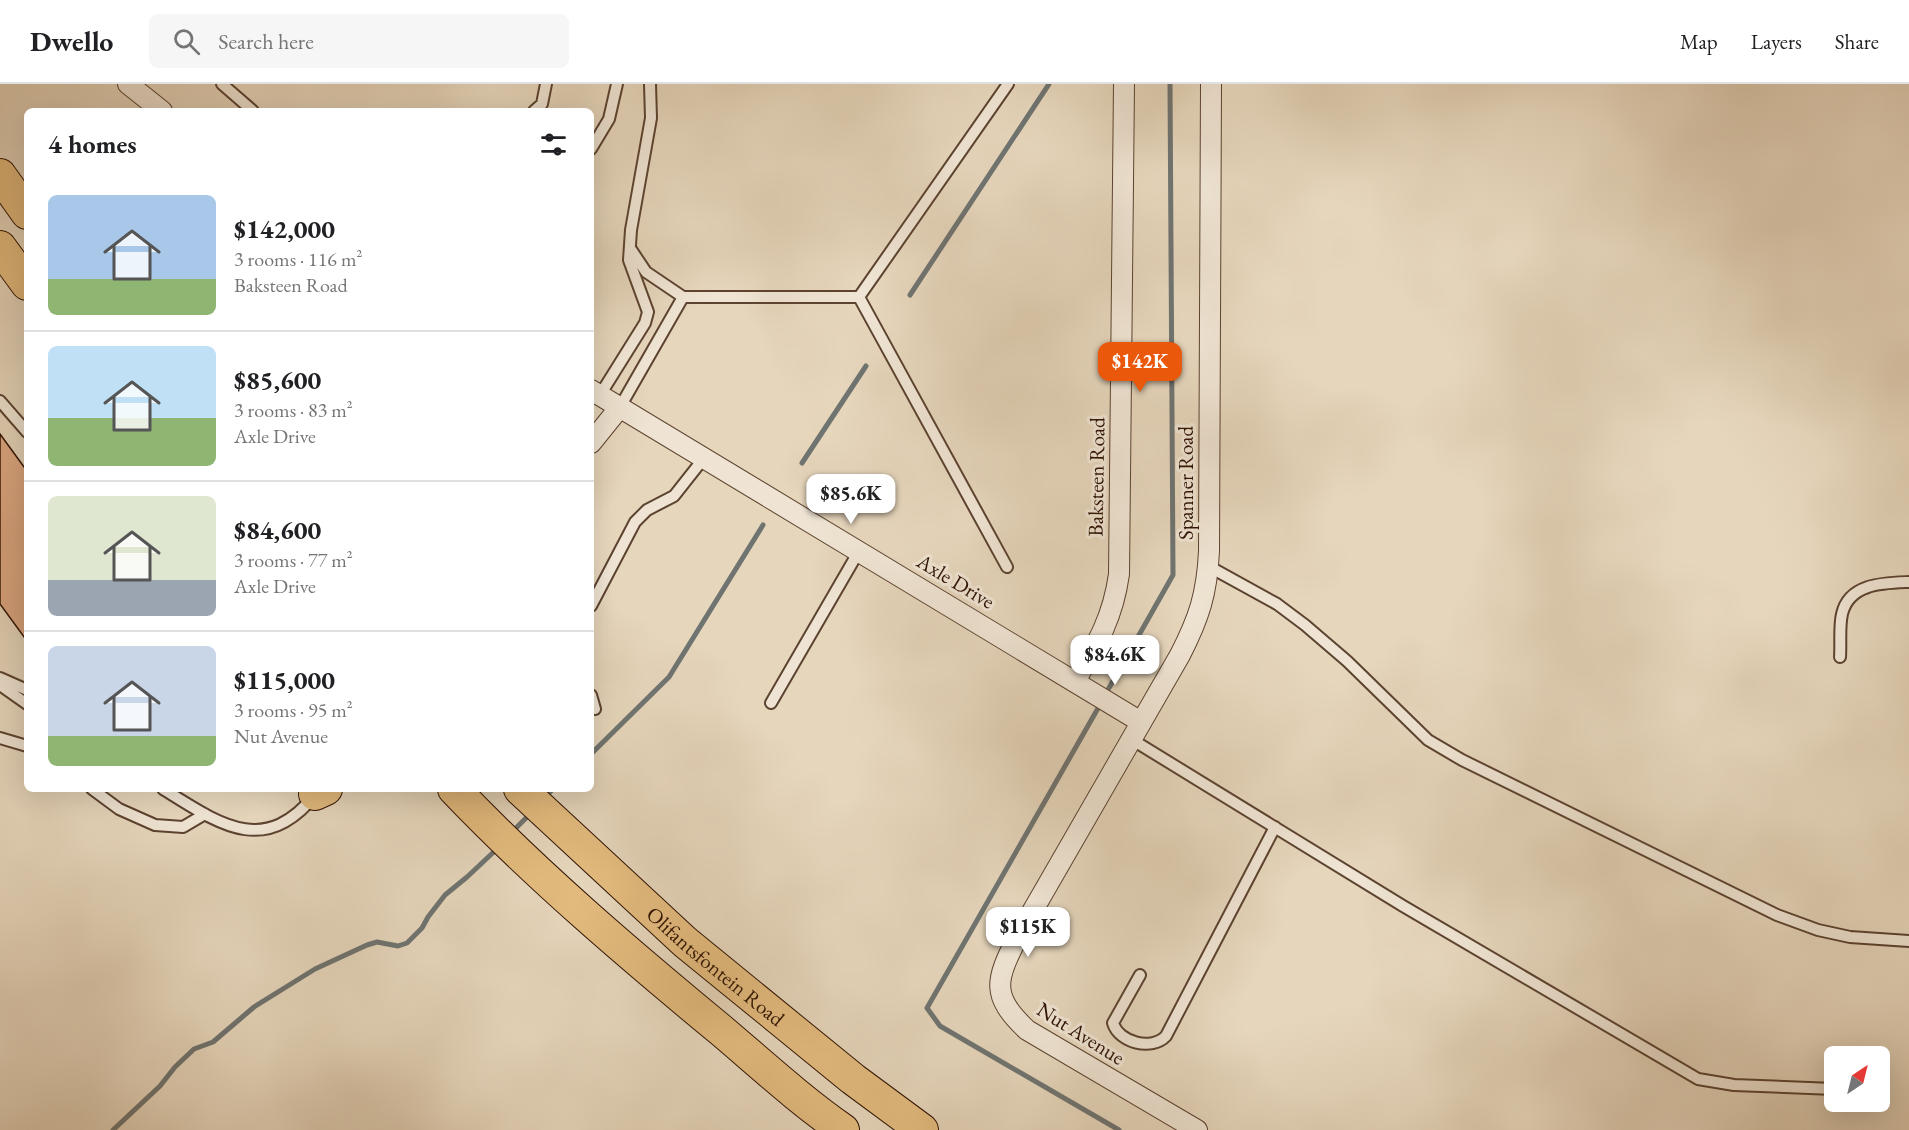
<!DOCTYPE html>
<html lang="en">
<head>
<meta charset="utf-8">
<style>
  body { margin:0; font-family:"EB Garamond",serif; background:#f6f6f6; color:#202124; height:100vh; display:flex; flex-direction:column; font-size:22px; white-space:nowrap }
  * { box-sizing:border-box; margin:0 }
  p { font-size:20px; color:#757577 }
  .icon { flex:none; width:33px; height:33px; fill:none; stroke:currentColor; stroke-width:2; stroke-linecap:round; stroke-linejoin:round }
  .map { position:relative; flex:1; overflow:hidden }
  .side { position:absolute; left:24px; top:24px; width:570px; height:684px; display:flex; flex-direction:column; background:#fff; border-radius:9px; box-shadow:0 6px 24px #0002 }
  .side>* { flex:none }
  .needle { width:39px; rotate:35deg }
  .controls { position:absolute; left:1824px; top:962px; display:grid; gap:12px }
  .controls a { display:grid; place-items:center; width:66px; height:66px; border-radius:9px; background:#fff; box-shadow:0 6px 24px #0002; font-size:30px }
  .price { position:absolute; translate:-50% -51px; padding:0 14px; border-radius:12px; background:#fff; color:#222; font-size:20px; line-height:39px; filter:drop-shadow(0 2px 3px #0008) }
  .price::after { content:''; position:absolute; left:50%; top:36px; width:18px; height:14px; margin-left:-9px; background:inherit; clip-path:polygon(0 0,100% 0,50% 100%) }
  .price.active { background:#ea580c; color:#fff }
  ul { padding:0; list-style:none }
  li { display:flex; align-items:center; gap:18px; height:150px; padding:0 24px }
  li+li { border-top:2px solid #e0e0e0 }
  li span { display:grid; place-items:center; flex:none; width:168px; height:120px; border-radius:9px; color:#555 }
  li>.icon { margin-inline-start:auto }
  span .icon { width:72px; height:72px; fill:#fffc; stroke-width:1 }
  li b { font-size:26px }
  h2 { display:flex; justify-content:space-between; align-items:center; height:72px; padding:0 24px; font-size:26px }
  header { display:flex; align-items:center; gap:36px; box-sizing:border-box; height:84px; padding:0 30px; background:#fff; border-bottom:2px solid #e0e0e0 }
  header strong { font-size:28px }
  nav { display:flex; gap:33px; margin-inline-start:auto; font-size:21px }
  .search { width:420px; height:54px; background:#f6f6f6; display:flex; align-items:center; gap:15px; box-sizing:border-box; padding:0 21px; border-radius:9px; color:#757577; font-size:22px }
  .map>svg:first-child { display:block }
  .lines { fill:none; stroke-linecap:round; stroke-linejoin:round }
  .stream { stroke:#6f7471; stroke-width:5 }
  .building { fill:#dda883; stroke:#2e1202; stroke-width:1.5 }
  .service-casing { stroke:#5c4330; stroke-width:14 }
  .minor-casing { stroke:#5c4330; stroke-width:22 }
  .primary-casing { stroke:#2e1202; stroke-width:34 }
  .service { stroke:#efe4d3; stroke-width:10 }
  .minor { stroke:#efe4d3; stroke-width:20 }
  .primary { stroke:#e3bb7e; stroke-width:32 }
  .labels { text-anchor:middle; dominant-baseline:central; stroke-width:6; stroke-linejoin:round; paint-order:stroke }
  .street-label { font-size:21px; fill:#2e1202; stroke:#efe4d3 }
</style>
</head>
<body>
<header>
<strong>Dwello</strong>
<div class="search"><svg class="icon" aria-label="search" viewBox="0 0 24 24"><circle cx="10" cy="10" r="6"/><path d="M15 15l6 6"/></svg>Search here</div>
<nav><a>Map</a><a>Layers</a><a>Share</a></nav>
</header>
<div class="map">
<svg width="1909" height="1046" viewBox="0 0 1909 1046">
  <rect width="100%" height="100%" fill="#e6d6bc"/>
  <filter id="stains"><feTurbulence type="fractalNoise" baseFrequency=".00333" numOctaves="4"/><feColorMatrix values="0 0 0 0 .2 0 0 0 0 .09 0 0 0 0 .02 0 0 0 .5 -.17"/></filter>
  <radialGradient id="worn" r=".72"><stop offset=".6" stop-color="#630" stop-opacity="0"/><stop offset="1" stop-color="#630" stop-opacity=".3"/></radialGradient>
  <g class="lines">
    <!-- stream -->
    <path class="stream" d="M 910,211 L 1049,0
      M 802,379 L 866,282
      M 1105,611 L 1173,491 L 1170,0
      M 1101,619 L 927,924 L 940,942 L 1119,1046
      M 591,670 L 669,593 L 763,441
      M 544,714 L 553,705
      M 511,749 L 532,728
      M 113,1046 L 160,1002 L 175,983 L 194,965 L 213,958 L 254,923 L 315,885 L 367,861 L 377,858 L 398,862 L 407,859 L 422,844 L 428,833 L 445,811 L 467,793 L 499,763"/>
  </g>
  <!-- building -->
  <path class="building" d="M 0,350 L 27,387 L 27,557 L 0,520 Z"/>
  <g class="lines">
    <!-- service casing -->
    <g class="service-casing">
      <path id="service" d="M 222,0 L 253,27
        M 534,27 L 542,20 L 546,0
        M 591,65 L 609,35 L 617,0
        M 630,164 L 646,188 L 683,213 L 859,213 L 1008,0
        M 859,213 L 1007,483
        M 600,311 L 645,239 L 648,228 L 629,176 L 631,146 L 651,34 L 650,0
        M 0,317 L 27,348
        M 620,323 L 683,213
        M 1208,482 L 1277,520 L 1305,541 L 1347,577 L 1428,656 L 1462,676 L 1777,831 L 1818,846 L 1850,853 L 1909,857
        M 591,522 L 635,438 L 647,426 L 674,412 L 704,374
        M 1840,573 C 1841,559 1839,543 1842,530 C 1849,499 1884,499 1909,498
        M 0,594 L 27,606
        M 0,601 L 27,620
        M 591,611 L 595,625
        M 771,619 L 859,467
        M 0,654 L 27,662
        M 1131,655 L 1403,822 L 1698,995 L 1734,1001 L 1834,1005
        M 92,705 L 119,725 L 155,741 L 183,743 L 205,730
        M 163,705 C 218,739 264,774 315,711
        M 1140,891 L 1113,939 C 1119,959 1152,967 1166,952 L 1275,743"/>
    </g>
    <!-- minor casing -->
    <g class="minor-casing">
      <path id="minor" d="M 128,0 L 162,27
        M 591,306 L 1141,638
        M 591,359 L 620,323
        M 1075,597 C 1097,560 1113,534 1119,490 L 1124,0
        M 1197,1046 L 1027,946 C 990,911 996,896 1017,854 L 1180,571 C 1199,534 1207,510 1209,467 L 1211,0"/>
    </g>
    <!-- primary casing -->
    <g class="primary-casing">
      <g id="primary">
        <path d="M 0,91 L 27,129"/>
        <path d="M 0,163 L 27,200"/>
        <path d="M 454,705 C 537,792 630,871 722,947 C 762,981 800,1016 843,1046"/>
        <path id="s1" d="M 520,705 L 685,858 L 853,995 L 922,1046"/>
        <path d="M 315,710 L 326,705"/>
      </g>
    </g>
    <!-- service -->
    <use href="#service" class="service"/>
    <!-- minor -->
    <use href="#minor" class="minor"/>
    <!-- primary -->
    <use href="#primary" class="primary"/>
  </g>
  <g class="labels">
    <!-- street labels -->
    <g class="street-label">
      <text transform="translate(1096 393) rotate(-89)">Baksteen Road</text>
      <text transform="translate(1185 399) rotate(-90)">Spanner Road</text>
      <text transform="translate(956 497) rotate(31)">Axle Drive</text>
      <text stroke="none"><textPath href="#s1" startOffset="264">Olifantsfontein Road</textPath></text>
      <text transform="translate(1081 949) rotate(32)">Nut Avenue</text>
    </g>
  </g>
  <rect width="100%" height="100%" filter="url(#stains)"/>
  <rect width="100%" height="100%" fill="url(#worn)"/>
</svg>
<div class="controls">
<a><svg class="needle" viewBox="-14 -14 28 28"><path d="M0-13l5 13h-10z" fill="#e53935"/><path d="M0 13l5-13h-10z" fill="#757577"/></svg></a>
</div>
<b class="price active" style="left:1140px;top:309px">$142K</b>
<b class="price" style="left:851px;top:441px">$85.6K</b>
<b class="price" style="left:1115px;top:602px">$84.6K</b>
<b class="price" style="left:1028px;top:874px">$115K</b>
<section class="side">
<h2>4 homes<svg class="icon" aria-label="filters" viewBox="0 0 24 24"><path d="M4 7h16M4 17h16"/><circle cx="9" cy="7" r="2"/><circle cx="15" cy="17" r="2"/></svg></h2>
<ul>
<li><span style="background:linear-gradient(#a9c7e8 70%,#8fb573 0)"><svg class="icon" aria-label="home" viewBox="0 0 24 24"><path d="M3 11l9-7 9 7M6 9v11h12V9"/></svg></span><div><b>$142,000</b><p>3 rooms · 116 m²</p><p>Baksteen Road</p></div></li>
<li><span style="background:linear-gradient(#bfe0f5 60%,#8fb573 0)"><svg class="icon" aria-label="home" viewBox="0 0 24 24"><path d="M3 11l9-7 9 7M6 9v11h12V9"/></svg></span><div><b>$85,600</b><p>3 rooms · 83 m²</p><p>Axle Drive</p></div></li>
<li><span style="background:linear-gradient(#dfe7d0 70%,#9aa5b1 0)"><svg class="icon" aria-label="home" viewBox="0 0 24 24"><path d="M3 11l9-7 9 7M6 9v11h12V9"/></svg></span><div><b>$84,600</b><p>3 rooms · 77 m²</p><p>Axle Drive</p></div></li>
<li><span style="background:linear-gradient(#c9d6e8 75%,#8fb573 0)"><svg class="icon" aria-label="home" viewBox="0 0 24 24"><path d="M3 11l9-7 9 7M6 9v11h12V9"/></svg></span><div><b>$115,000</b><p>3 rooms · 95 m²</p><p>Nut Avenue</p></div></li>
</ul>
</section>
</div>
</body>
</html>
